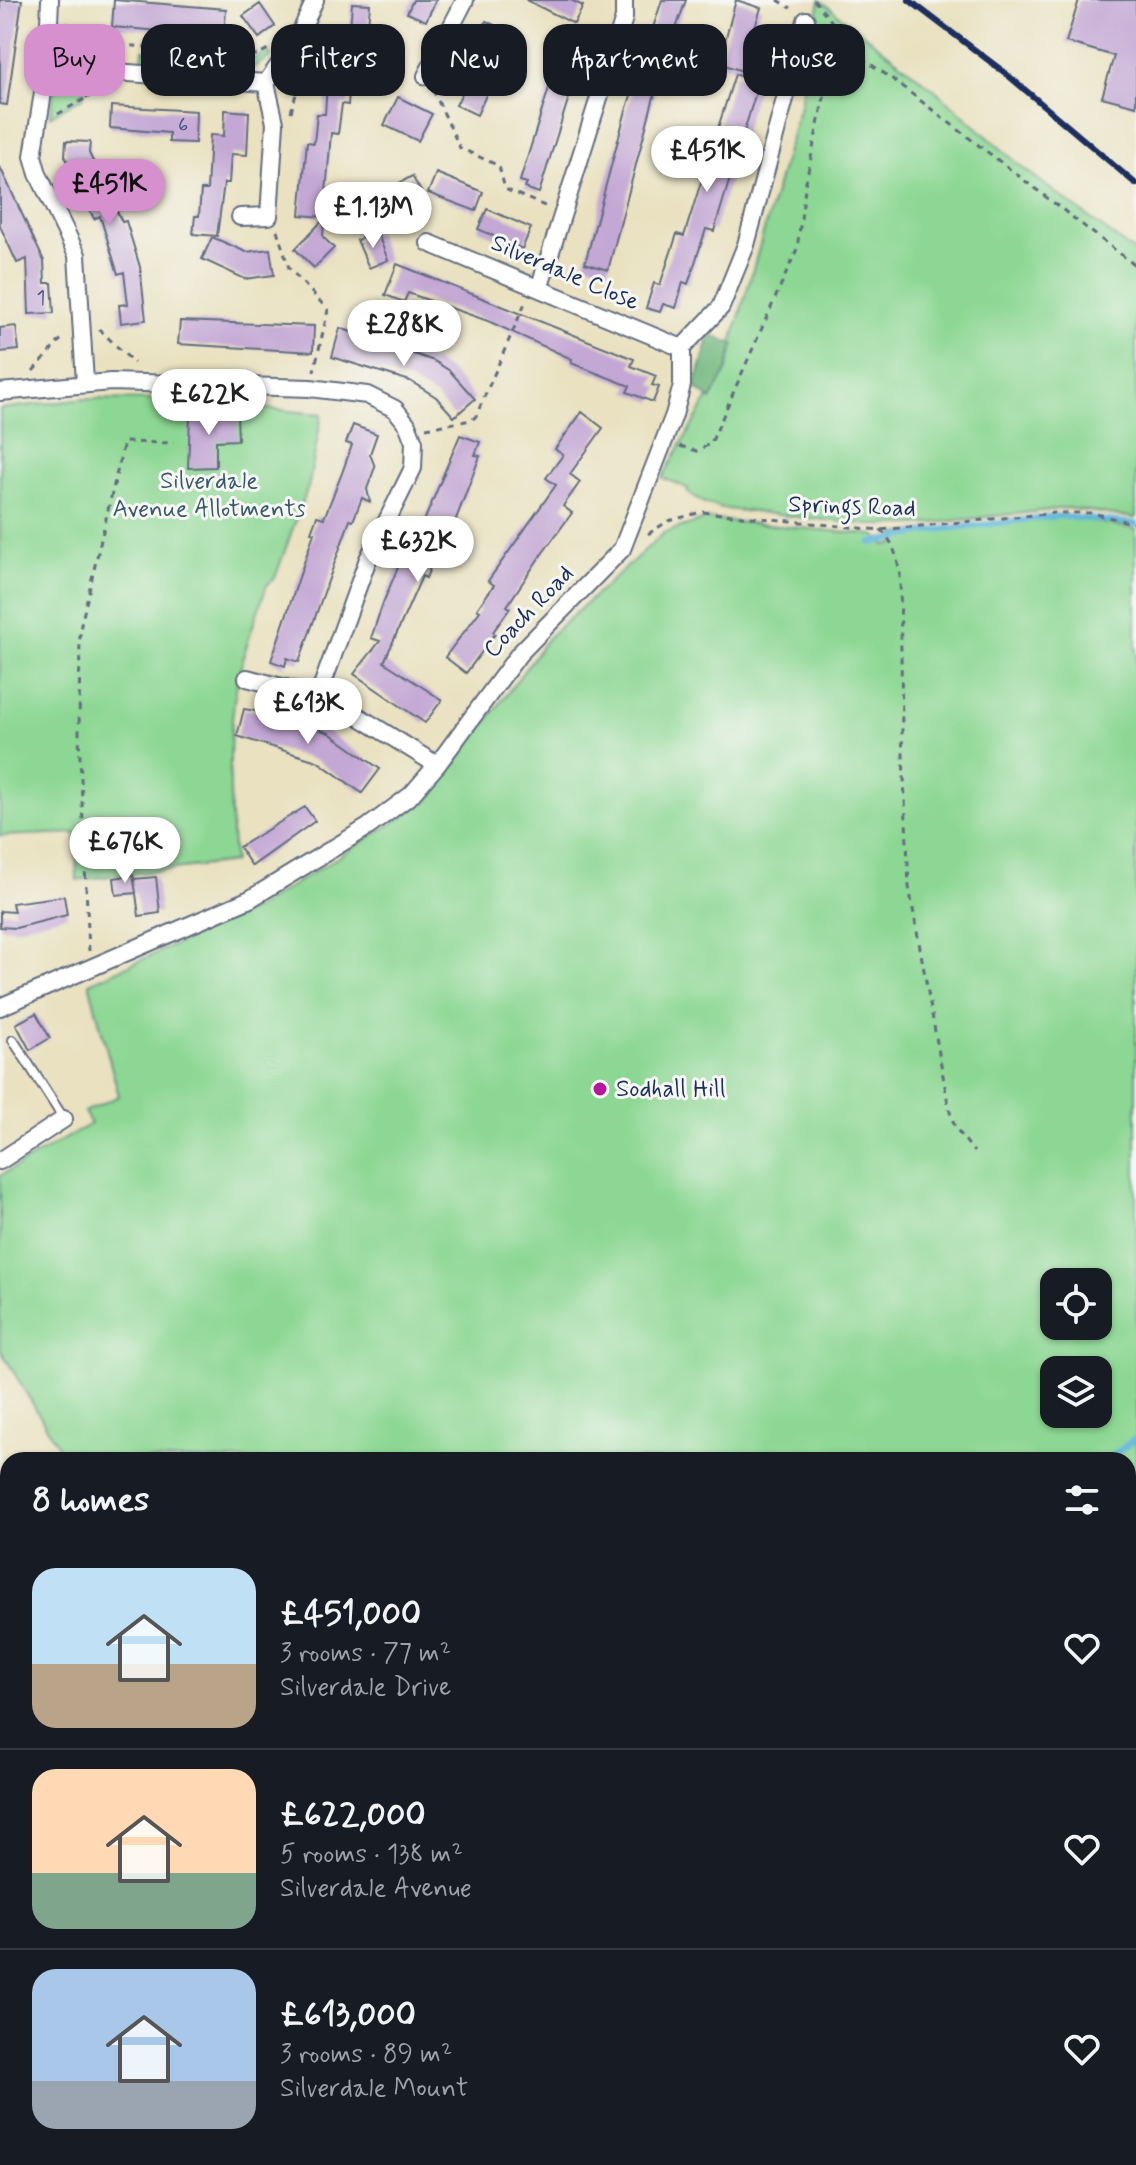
<!DOCTYPE html>
<html lang="en">
<head>
<meta charset="utf-8">
<style>
  body { margin:0; font-family:Mynerve,sans-serif; background:#242831; color:#f1f3f6; height:100vh; display:flex; flex-direction:column; font-size:30px; white-space:nowrap }
  * { box-sizing:border-box; margin:0 }
  p { font-size:26px; color:#9ea1a6 }
  .icon { flex:none; width:44px; height:44px; fill:none; stroke:currentColor; stroke-width:2; stroke-linecap:round; stroke-linejoin:round }
  .map { position:relative; flex:1; overflow:hidden }
  .side { position:absolute; left:0px; top:1452px; width:1136px; height:714px; display:flex; flex-direction:column; background:#171b24; border-radius:24px 24px 0 0; box-shadow:0 2px 6px #0004 }
  .side>* { flex:none }
  .guide { position:absolute; left:24px; top:24px; width:1088px; height:72px; display:flex; gap:16px }
  .fabs { position:absolute; left:1040px; top:1268px; display:grid; gap:16px }
  .fabs a { display:grid; place-items:center; width:72px; height:72px; border-radius:16px; background:#171b24; box-shadow:0 2px 6px #0004; font-size:40px }
  .price { position:absolute; translate:-50% -68px; padding:0 18px; border-radius:28px; background:#fff; color:#222; font-size:26px; line-height:52px; filter:drop-shadow(0 2px 4px #0008) }
  .price::after { content:''; position:absolute; left:50%; top:48px; width:24px; height:18px; margin-left:-12px; background:inherit; clip-path:polygon(0 0,100% 0,50% 100%) }
  .price.selected { background:#d690ce; color:#111 }
  ul { padding:0; list-style:none }
  li { display:flex; align-items:center; gap:24px; height:200px; padding:0 32px }
  li+li { border-top:2px solid #363941 }
  li span { display:grid; place-items:center; flex:none; width:224px; height:160px; border-radius:24px; color:#555 }
  li>.icon { margin-inline-start:auto }
  span .icon { width:96px; height:96px; fill:#fffc; stroke-width:1 }
  li b { font-size:34px }
  h2 { display:flex; justify-content:space-between; align-items:center; height:96px; padding:0 32px; font-size:34px }
  .chip { padding:0 28px; border-radius:24px; background:#171b24; box-shadow:0 2px 6px #0004; font-size:28px; line-height:72px }
  .chip.selected { background:#d690ce; color:#111 }
  .map>svg:first-child { display:block }
  .green { fill:#8cd793; stroke:#548378; stroke-width:2; fill-rule:evenodd }
  .forest { fill:#71b87d; stroke:#46746e; stroke-width:2 }
  .water { fill:#5eb6db; stroke:#3c729c; stroke-width:2 }
  .lines { fill:none; stroke-linecap:round; stroke-linejoin:round }
  .stream { stroke:#5eb6db; stroke-width:6 }
  .building { fill:#c3a7d4 }
  .lane-casing { stroke:#636d80; stroke-width:12 }
  .street-casing { stroke:#636d80; stroke-width:20 }
  .path { stroke:#636d80; stroke-width:3; stroke-dasharray:6 6; stroke-linecap:butt }
  .lane { stroke:#fff; stroke-width:8 }
  .street { stroke:#fff; stroke-width:16 }
  .rail { stroke:#1b2f5e; stroke-width:6 }
  .poi-dot { fill:#b5179e; stroke:#f6f6f2; stroke-width:3 }
  .labels { text-anchor:middle; dominant-baseline:central; stroke-width:6; stroke-linejoin:round; paint-order:stroke }
  .number-label { font-size:20px; fill:#454d7c }
  .street-label { font-size:24px; fill:#1b2f5e; stroke:#f6f6f2 }
  .park-label { font-size:24px; fill:#37596b; stroke:#f6f6f2 }
  .poi-label { font-size:24px; fill:#1b2f5e; stroke:#f6f6f2; text-anchor:start }
</style>
</head>
<body>
<div class="map">
<svg width="1136" height="2165" viewBox="0 0 1136 2165">
  <rect width="100%" height="100%" fill="#f6f6f2"/>
  <filter id="ink" filterUnits="userSpaceOnUse"><feTurbulence type="fractalNoise" baseFrequency=".0125" numOctaves="2"/><feDisplacementMap in="SourceGraphic" scale="16" xChannelSelector="R" yChannelSelector="G"/><feConvolveMatrix kernelMatrix="1 2 1 2 8 2 1 2 1" color-interpolation-filters="sRGB"/></filter>
  <filter id="wash" filterUnits="userSpaceOnUse"><feTurbulence type="fractalNoise" baseFrequency=".006" numOctaves="4" result="noise"/><feDisplacementMap in="SourceGraphic" scale="32" xChannelSelector="R" yChannelSelector="G"/><feGaussianBlur stdDeviation="1.8" result="paint"/><feColorMatrix in="noise" values="0 0 0 0 0 0 0 0 0 0 0 0 0 0 0 0 0 1.4 0 .05"/><feComposite in="paint" operator="in"/></filter>
  <g filter="url(#wash)">
    <rect width="100%" height="100%" fill="#e9e1bf"/>
    <!-- green -->
    <path class="green" d="M 820,0 L 935,90 L 1024,169 L 1136,253 L 1136,518 L 1067,508 L 915,525 L 871,525 L 726,509 L 704,503 L 687,492 L 688,488 L 662,478 L 724,370 L 799,109 Z
      M 61,21 L 84,46 L 83,61 L 63,53 Z
      M 143,50 L 169,52 L 168,68 L 142,67 Z
      M 268,51 L 271,56 L 252,68 L 231,72 L 232,58 L 256,58 Z
      M 176,53 L 222,57 L 220,71 L 175,68 Z
      M 66,78 L 83,78 L 84,96 L 50,116 L 54,92 Z
      M 85,399 L 168,400 L 322,414 L 309,484 L 275,578 L 267,585 C 254,623 239,662 234,702 C 227,755 230,809 234,862 L 77,880 L 76,833 L 0,836 L 0,409 Z
      M 1059,516 L 1136,529 L 1136,2030 L 1128,2032 L 1128,1460 L 74,1460 L 62,1453 L 0,1349 L 0,1176 L 91,1124 L 84,1112 L 119,1096 L 89,983 L 251,911 L 428,801 L 548,638 L 664,533 L 706,519 L 874,535 L 882,540 L 884,545 L 895,544 L 895,534 ZM 1054,1282 L 1098,1282 L 1098,1326 L 1054,1326 ZM 1054,1370 L 1098,1370 L 1098,1414 L 1054,1414 Z
      M 1128,2058 L 1136,2095 L 1136,2142 L 1128,2144 Z
      M 601,2158 L 667,2158 L 668,2165 L 599,2165 Z
      M 707,2158 L 841,2158 L 834,2165 L 709,2165 Z"/>
    <!-- forest -->
    <path class="forest" d="M 710,335 L 734,344 L 727,370 L 711,400 L 695,387 Z"/>
    <!-- water -->
    <path class="water" d="M 8,1884 L 8,1984 L 0,1986 L 0,1886 Z"/>
    <g class="lines">
      <!-- stream -->
      <path class="stream" d="M 871,543 L 936,530 L 1059,516 L 1136,524
        M 1107,1460 L 1136,1438"/>
    </g>
    <g id="blocks">
      <!-- building -->
      <path class="building" d="M 0,0 L 22,0 L 7,105 L 0,104 Z
        M 114,0 L 226,9 L 224,36 L 112,27 Z
        M 413,0 L 436,0 L 426,21 L 407,13 Z
        M 526,0 L 571,0 L 583,6 L 574,24 Z
        M 662,0 L 686,0 L 660,74 L 608,270 L 585,263 L 625,114 Z
        M 736,0 L 761,8 L 747,53 L 751,55 L 745,72 L 719,63 Z
        M 1079,0 L 1136,0 L 1136,106 L 1102,97 L 1114,56 L 1066,42 Z
        M 352,3 L 370,4 L 366,48 L 360,47 L 357,76 L 350,75 L 348,105 L 342,104 L 338,134 L 331,133 L 324,217 L 300,215 L 307,142 L 314,143 L 317,114 L 325,114 L 327,85 L 333,85 L 336,57 L 341,57 L 344,29 L 350,29 Z
        M 260,4 L 275,26 L 259,38 L 243,16 Z
        M 486,21 L 506,31 L 490,65 L 470,55 Z
        M 562,46 L 583,52 L 539,193 L 525,188 L 527,183 L 520,181 Z
        M 473,72 L 492,82 L 477,115 L 456,105 Z
        M 735,74 L 759,82 L 714,231 L 706,229 L 688,284 L 683,282 L 676,308 L 663,304 L 660,312 L 646,308 L 654,283 L 660,285 L 677,234 L 684,236 Z
        M 398,97 L 432,114 L 418,141 L 384,125 Z
        M 111,106 L 196,111 L 195,143 L 169,142 L 169,133 L 110,128 Z
        M 225,110 L 249,112 L 247,155 L 231,154 L 229,183 L 224,183 L 217,236 L 193,234 L 195,216 L 199,216 L 201,190 L 207,190 L 210,135 L 224,136 Z
        M 66,141 L 90,142 L 89,153 L 122,222 L 126,221 L 140,267 L 146,320 L 121,323 L 119,305 L 128,304 L 124,272 L 118,274 L 100,216 L 94,219 L 65,156 Z
        M 0,167 L 44,261 L 45,283 L 52,283 L 54,313 L 29,314 L 27,259 L 17,263 L 0,226 Z
        M 436,173 L 483,192 L 476,211 L 428,193 Z
        M 412,176 L 423,195 L 384,216 L 374,197 Z
        M 487,209 L 531,228 L 522,249 L 478,229 Z
        M 324,219 L 323,237 L 334,248 L 314,268 L 295,249 Z
        M 377,232 L 388,260 L 369,268 L 357,240 Z
        M 212,237 L 246,252 L 270,249 L 274,275 L 245,279 L 202,259 Z
        M 397,264 L 634,359 L 631,366 L 656,376 L 652,385 L 659,387 L 653,402 L 627,392 L 630,386 L 571,363 L 572,359 L 488,321 L 408,293 L 404,302 L 385,295 Z
        M 180,321 L 314,326 L 313,352 L 178,344 Z
        M 16,326 L 19,350 L 0,352 L 0,328 Z
        M 340,328 L 434,361 L 450,371 L 475,399 L 454,417 L 436,397 L 410,381 L 332,357 Z
        M 582,412 L 603,428 L 570,474 L 580,482 L 563,506 L 572,513 L 539,558 L 507,606 L 510,608 L 493,632 L 495,634 L 466,673 L 445,657 L 480,611 L 477,609 L 494,585 L 488,581 L 556,485 L 546,478 L 563,455 L 555,449 Z
        M 237,414 L 238,440 L 216,441 L 216,467 L 188,468 L 190,415 Z
        M 353,425 L 377,434 L 370,454 L 375,467 L 367,489 L 370,502 L 362,498 L 353,521 L 350,520 L 299,662 L 287,658 L 285,666 L 271,661 L 314,533 L 311,532 L 317,516 L 324,518 L 342,473 L 352,445 L 346,443 Z
        M 460,435 L 480,442 L 475,455 L 480,456 L 453,527 L 447,525 L 426,578 L 422,576 L 384,662 L 442,700 L 425,723 L 354,674 L 380,641 L 371,638 L 383,603 L 416,524 L 422,526 Z
        M 244,709 L 280,715 L 329,733 L 380,769 L 362,793 L 317,761 L 237,736 Z
        M 305,807 L 315,821 L 252,866 L 239,847 Z
        M 133,875 L 136,893 L 116,895 L 114,878 Z
        M 156,877 L 160,913 L 139,916 L 134,879 Z
        M 64,896 L 67,915 L 16,928 L 0,927 L 0,911 L 14,912 L 12,903 Z
        M 36,1013 L 50,1038 L 30,1050 L 16,1024 Z"/>
    </g>
  </g>
  <g filter="url(#ink)">
    <use href="#blocks" fill-opacity="0" stroke="#636d80" stroke-width="2"/>
    <g class="lines">
      <!-- lane casing -->
      <g class="lane-casing">
        <path id="lane" d="M 13,1040 L 64,1119"/>
      </g>
      <!-- street casing -->
      <g class="street-casing">
        <path id="street" d="M 50,0 L 47,67 L 33,156 L 38,174 L 77,255 L 85,382
          M 47,67 L 266,83 L 298,38 L 315,0
          M 426,76 L 465,0
          M 240,217 L 269,216 L 275,123 L 266,83
          M 429,243 L 682,348
          M 540,286 L 624,18 L 624,0
          M 0,392 L 111,382 L 310,388 L 367,395 L 395,409 L 407,424 L 414,442 L 413,468 L 368,559 L 319,694
          M 247,678 L 332,700 L 437,765
          M 0,1007 L 250,899 L 368,827 L 411,795 L 437,765 L 519,654 L 622,549 L 674,415 L 682,385 L 682,348 L 721,307 L 746,245 L 806,20
          M 0,1161 L 64,1119
          M 0,2092 L 8,2095
          M 400,2158 L 410,2165
          M 15,2165 L 17,2158
          M 189,2165 L 192,2158
          M 351,2165 L 354,2158"/>
      </g>
      <!-- path -->
      <path class="path" d="M 778,0 L 791,8
        M 814,0 L 837,28 L 840,44
        M 67,23 L 87,42 L 238,55 L 257,55 L 270,48
        M 822,31 L 891,78 L 1136,266
        M 433,90 L 460,148 L 499,166 L 505,189 L 547,207
        M 86,98 L 103,89
        M 291,112 L 306,58
        M 58,114 L 86,98 L 86,86
        M 277,230 L 289,268 L 328,310 L 314,371
        M 99,329 L 134,363
        M 33,371 L 65,335
        M 426,428 L 472,420 L 476,416 L 525,303
        M 680,446 L 697,451 L 711,443 L 797,249 L 806,181 L 836,41
        M 880,530 C 894,540 896,557 900,572 L 902,733 L 909,887 L 949,1109 L 955,1127 L 974,1152
        M 648,534 L 668,521 L 702,512 L 880,530 L 1055,513 L 1092,513 L 1136,524
        M 89,951 L 79,736 L 80,629 L 124,442 L 174,443
        M 1010,2158 L 1012,2165
        M 378,2162 L 380,2158"/>
      <!-- lane -->
      <use href="#lane" class="lane"/>
      <!-- street -->
      <use href="#street" class="street"/>
      <!-- rail -->
      <path class="rail" d="M 909,0 L 1004,72 L 1136,184"/>
    </g>
  </g>
  <!-- markers -->
  <circle class="poi-dot" cx="600" cy="1089" r="8"/>
  <g class="labels">
    <!-- number labels -->
    <g class="number-label">
      <text x="183" y="125">6</text>
      <text x="41" y="298">1</text>
    </g>
    <!-- street labels -->
    <g class="street-label">
      <text transform="translate(565 273) rotate(23)">Silverdale Close</text>
      <text transform="translate(852 507) rotate(2)">Springs Road</text>
      <text transform="translate(529 612) rotate(-46)">Coach Road</text>
    </g>
    <!-- park labels -->
    <g class="park-label">
      <text x="209" y="481">Silverdale<tspan x="209" dy="28">Avenue Allotments</tspan></text>
    </g>
    <!-- poi labels -->
    <g class="poi-label">
      <text x="616" y="1089">Sodhall Hill</text>
    </g>
  </g>
</svg>
<div class="fabs">
<a><svg class="icon" aria-label="locate" viewBox="0 0 24 24"><circle cx="12" cy="12" r="6"/><path d="M12 2v4M12 18v4M2 12h4M18 12h4"/></svg></a>
<a><svg class="icon" aria-label="layers" viewBox="0 0 24 24"><path d="M12 4l9 5-9 5-9-5zM3 14l9 5 9-5"/></svg></a>
</div>
<b class="price" style="left:707px;top:194px">£451K</b>
<b class="price selected" style="left:109px;top:227px">£451K</b>
<b class="price" style="left:373px;top:250px">£1.13M</b>
<b class="price" style="left:404px;top:368px">£288K</b>
<b class="price" style="left:209px;top:437px">£622K</b>
<b class="price" style="left:418px;top:584px">£632K</b>
<b class="price" style="left:308px;top:746px">£613K</b>
<b class="price" style="left:125px;top:885px">£676K</b>
<div class="guide">
<a class="chip selected">Buy</a>
<a class="chip">Rent</a>
<a class="chip">Filters</a>
<a class="chip">New</a>
<a class="chip">Apartment</a>
<a class="chip">House</a>
</div>
<section class="side">
<h2>8 homes<svg class="icon" aria-label="filters" viewBox="0 0 24 24"><path d="M4 7h16M4 17h16"/><circle cx="9" cy="7" r="2"/><circle cx="15" cy="17" r="2"/></svg></h2>
<ul>
<li><span style="background:linear-gradient(#bfe0f5 60%,#b9a48a 0)"><svg class="icon" aria-label="home" viewBox="0 0 24 24"><path d="M3 11l9-7 9 7M6 9v11h12V9"/></svg></span><div><b>£451,000</b><p>3 rooms · 77 m²</p><p>Silverdale Drive</p></div><svg class="icon" aria-label="heart" viewBox="0 0 24 24"><path d="M12 20l-8-8c-3-5 5-10 8-4 3-6 11-1 8 4z"/></svg></li>
<li><span style="background:linear-gradient(#ffd9b3 65%,#7fa58c 0)"><svg class="icon" aria-label="home" viewBox="0 0 24 24"><path d="M3 11l9-7 9 7M6 9v11h12V9"/></svg></span><div><b>£622,000</b><p>5 rooms · 138 m²</p><p>Silverdale Avenue</p></div><svg class="icon" aria-label="heart" viewBox="0 0 24 24"><path d="M12 20l-8-8c-3-5 5-10 8-4 3-6 11-1 8 4z"/></svg></li>
<li><span style="background:linear-gradient(#a9c7e8 70%,#9aa5b1 0)"><svg class="icon" aria-label="home" viewBox="0 0 24 24"><path d="M3 11l9-7 9 7M6 9v11h12V9"/></svg></span><div><b>£613,000</b><p>3 rooms · 89 m²</p><p>Silverdale Mount</p></div><svg class="icon" aria-label="heart" viewBox="0 0 24 24"><path d="M12 20l-8-8c-3-5 5-10 8-4 3-6 11-1 8 4z"/></svg></li>
</ul>
</section>
</div>
</body>
</html>
